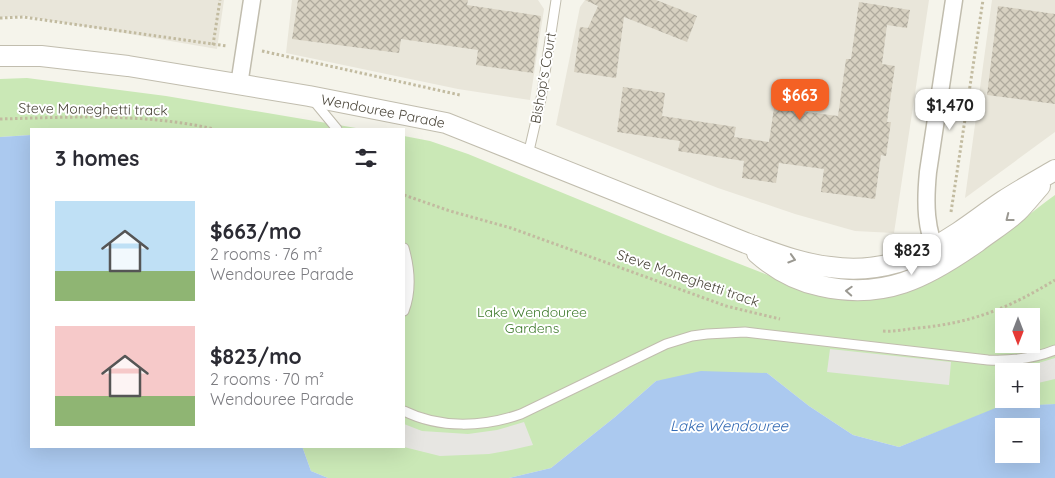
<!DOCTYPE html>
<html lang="en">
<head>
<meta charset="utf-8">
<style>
  body { margin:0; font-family:Quicksand,sans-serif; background:#f2f2f3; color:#2b2b33; height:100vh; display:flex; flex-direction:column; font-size:19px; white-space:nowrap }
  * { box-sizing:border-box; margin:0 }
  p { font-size:16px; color:#7c7c81 }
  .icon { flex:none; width:28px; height:28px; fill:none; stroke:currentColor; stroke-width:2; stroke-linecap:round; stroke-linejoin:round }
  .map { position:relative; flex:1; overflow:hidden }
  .drawer { position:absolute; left:30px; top:128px; width:375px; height:320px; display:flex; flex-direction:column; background:#fff; border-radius:0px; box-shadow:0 5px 20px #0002 }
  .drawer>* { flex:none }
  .needle { width:32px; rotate:180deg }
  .fabs { position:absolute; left:995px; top:308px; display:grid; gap:10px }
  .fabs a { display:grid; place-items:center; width:45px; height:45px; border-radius:0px; background:#fff; box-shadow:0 5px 20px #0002; font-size:25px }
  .price { position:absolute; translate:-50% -42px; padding:0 11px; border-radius:10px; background:#fff; color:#222; font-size:16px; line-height:32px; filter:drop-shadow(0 1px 2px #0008) }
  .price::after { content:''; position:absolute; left:50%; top:30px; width:15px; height:11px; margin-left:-8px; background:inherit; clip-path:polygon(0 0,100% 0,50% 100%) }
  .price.on { background:#f46124; color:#fff }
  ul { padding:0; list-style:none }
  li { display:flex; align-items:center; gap:15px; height:125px; padding:0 25px }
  li span { display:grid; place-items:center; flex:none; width:140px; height:100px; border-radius:0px; color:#555 }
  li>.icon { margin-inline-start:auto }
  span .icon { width:60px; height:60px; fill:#fffc; stroke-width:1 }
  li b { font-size:21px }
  h2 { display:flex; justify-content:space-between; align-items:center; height:60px; padding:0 25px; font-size:21px }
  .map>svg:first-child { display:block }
  .residential { fill:#e9e6da }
  .park { fill:#cae8b6; fill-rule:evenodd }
  .parking { fill:#e7e6e2 }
  .water { fill:#abc9ef; fill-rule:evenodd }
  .building { fill:url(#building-cross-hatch) }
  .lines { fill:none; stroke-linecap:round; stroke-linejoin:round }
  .service-casing { stroke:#c1bdae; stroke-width:11 }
  .minor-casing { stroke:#c1bdae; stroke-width:19 }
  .tertiary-casing { stroke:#c1bdae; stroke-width:22 }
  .path { stroke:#c2bba0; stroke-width:3; stroke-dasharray:2.5 2.5; stroke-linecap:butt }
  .service { stroke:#fff; stroke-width:9 }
  .minor { stroke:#fff; stroke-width:16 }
  .tertiary { stroke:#fff; stroke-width:20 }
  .oneway { stroke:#9b9992 }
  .labels { text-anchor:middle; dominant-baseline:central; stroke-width:4; stroke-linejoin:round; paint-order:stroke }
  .street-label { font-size:14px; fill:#4a4539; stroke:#fff }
  .park-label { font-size:14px; fill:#3f7b2d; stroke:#fff }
  .water-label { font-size:15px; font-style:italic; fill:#346bb4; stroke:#fff }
</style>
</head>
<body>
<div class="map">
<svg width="1055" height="478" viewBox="0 0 1055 478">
  <defs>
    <pattern id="building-cross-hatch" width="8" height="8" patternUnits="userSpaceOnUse" patternTransform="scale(1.25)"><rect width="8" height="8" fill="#d7d1c1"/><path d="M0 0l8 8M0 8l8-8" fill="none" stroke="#b0ab9e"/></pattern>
  </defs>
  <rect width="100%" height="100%" fill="#f5f4eb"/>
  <!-- residential -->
  <path class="residential" d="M 0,0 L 224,0 L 217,49 L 25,16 L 0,17 Z
    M 292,0 L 538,0 L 544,9 L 530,100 L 458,89 L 286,53 Z
    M 585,0 L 929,0 L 894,233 L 855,231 L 795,214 L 718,188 L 556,125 L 580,7 Z
    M 992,0 L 1055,0 L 1055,132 L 965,198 Z"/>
  <!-- park -->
  <path class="park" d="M 27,78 L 166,96 L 362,129 L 31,129 L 31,135 L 0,137 L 0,79 Z
    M 404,136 L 430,141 L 468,154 L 663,234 L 796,286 L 907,292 C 960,274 1010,228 1055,195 L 1055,404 L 998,408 L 899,447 L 853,435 L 809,406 L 767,373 L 656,381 L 615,417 L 551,468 L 509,478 L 328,478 L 311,471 L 302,446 L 404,446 ZM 1004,316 L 1031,316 L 1031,344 L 1004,344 ZM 1004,371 L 1031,371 L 1031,399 L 1004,399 Z"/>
  <!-- parking -->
  <path class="parking" d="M 830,349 L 951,362 L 949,385 L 827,372 Z
    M 1055,358 L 1055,379 L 1038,383 L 1035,364 Z
    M 524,422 L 533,445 L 511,450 L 489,454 L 440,456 L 400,446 L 404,446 L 404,424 L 422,431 L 468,434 L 497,430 Z"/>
  <!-- water -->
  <path class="water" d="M 31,135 L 31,446 L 302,446 L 311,471 L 328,478 L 0,478 L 0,137 Z
    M 701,371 L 767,373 L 809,406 L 853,435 L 899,447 L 998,407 L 1055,404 L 1055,478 L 509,478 L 551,468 L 615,417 L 656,381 ZM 1004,426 L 1031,426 L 1031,454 L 1004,454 Z"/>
  <!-- building -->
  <path class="building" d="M 298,0 L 468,0 L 467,5 L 541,16 L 533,73 L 476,65 L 478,50 L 401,39 L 399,53 L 292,39 Z
    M 585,0 L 656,0 L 697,16 L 687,42 L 624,17 L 616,78 L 574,72 L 580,27 L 588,28 L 598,6 Z
    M 859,2 L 910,10 L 907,28 L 887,25 L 882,64 L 895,66 L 887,122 L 891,122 L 886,156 L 881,155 L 875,199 L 821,192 L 824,169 L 779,163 L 776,183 L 742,178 L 744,161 L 678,151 L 680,141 L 617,132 L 623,87 L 665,93 L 662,116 L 736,127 L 734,137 L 769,142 L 774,108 L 838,116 L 846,59 L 851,59 Z
    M 998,6 L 1055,14 L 1055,104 L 987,95 Z"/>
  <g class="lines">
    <!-- service casing -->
    <g class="service-casing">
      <path id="service" d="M 313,100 L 337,129
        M 528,155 L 541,99 L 556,0
        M 404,248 C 410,269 412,290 404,311
        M 404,411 C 440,429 484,427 521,414 L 666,344 L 692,336 L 707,334 L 745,332 L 988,360 C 1012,361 1033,359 1055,350"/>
    </g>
    <!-- minor casing -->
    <g class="minor-casing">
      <path id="minor" d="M 239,85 L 252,0
        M 939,258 C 925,230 925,203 928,172 L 954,0"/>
    </g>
    <!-- tertiary casing -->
    <g class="tertiary-casing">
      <path id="tertiary" d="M 0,56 L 41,56 L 128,66 L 309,96 L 446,123 L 746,243 C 774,253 801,264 830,267 C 879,274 919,259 959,232 C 974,222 988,211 1003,201 C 1020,190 1038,180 1055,170
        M 757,253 C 775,269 797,281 821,286 C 884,300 926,278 977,242 C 990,232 1005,223 1017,212 C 1025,204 1032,195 1040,186"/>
    </g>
    <!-- path -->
    <path class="path" d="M 0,18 L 23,17 L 227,46
      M 213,45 L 220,0
      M 262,51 L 460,95
      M 0,119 C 72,117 144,113 214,129
      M 404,195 L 450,211 L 511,228 L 726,306 L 780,319
      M 951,212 L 983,0
      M 883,331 C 895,332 906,329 918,328 C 972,323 1009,308 1055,280"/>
    <!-- service -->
    <use href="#service" class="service"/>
    <!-- minor -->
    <use href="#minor" class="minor"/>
    <!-- tertiary -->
    <use href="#tertiary" class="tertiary"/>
  </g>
  <!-- one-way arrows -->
  <defs><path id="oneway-chevron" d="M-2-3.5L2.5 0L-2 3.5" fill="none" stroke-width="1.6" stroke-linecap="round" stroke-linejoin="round" transform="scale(1.25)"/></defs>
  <g class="oneway">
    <use href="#oneway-chevron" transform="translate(1009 218) rotate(142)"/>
    <use href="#oneway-chevron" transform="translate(792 259) rotate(17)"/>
    <use href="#oneway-chevron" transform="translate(849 291) rotate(-177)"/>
  </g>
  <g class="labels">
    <!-- street labels -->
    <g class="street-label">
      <text transform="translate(543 78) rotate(-80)">Bishop's Court</text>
      <text transform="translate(93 109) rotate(1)">Steve Moneghetti track</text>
      <text transform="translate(383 111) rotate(11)">Wendouree Parade</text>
      <text transform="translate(688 278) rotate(19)">Steve Moneghetti track</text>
    </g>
    <!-- park labels -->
    <g class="park-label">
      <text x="532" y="312">Lake Wendouree<tspan x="532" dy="16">Gardens</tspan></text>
    </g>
    <!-- water labels -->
    <g class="water-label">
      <text x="729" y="425">Lake Wendouree</text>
    </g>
  </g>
</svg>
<div class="fabs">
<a><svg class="needle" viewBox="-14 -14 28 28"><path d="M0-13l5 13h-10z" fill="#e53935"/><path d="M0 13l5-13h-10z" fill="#7c7c81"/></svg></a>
<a>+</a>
<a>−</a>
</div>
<b class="price on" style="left:800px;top:121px">$663</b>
<b class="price" style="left:950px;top:131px">$1,470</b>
<b class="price" style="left:912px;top:276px">$823</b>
<section class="drawer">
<h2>3 homes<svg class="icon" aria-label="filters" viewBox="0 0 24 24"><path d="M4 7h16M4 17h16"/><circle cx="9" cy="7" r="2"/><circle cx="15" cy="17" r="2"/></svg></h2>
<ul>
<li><span style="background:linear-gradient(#bfe0f5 70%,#8fb573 0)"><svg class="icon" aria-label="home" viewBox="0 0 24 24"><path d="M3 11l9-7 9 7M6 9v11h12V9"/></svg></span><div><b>$663/mo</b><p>2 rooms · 76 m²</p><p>Wendouree Parade</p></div></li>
<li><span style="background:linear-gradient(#f6c9c9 70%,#8fb573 0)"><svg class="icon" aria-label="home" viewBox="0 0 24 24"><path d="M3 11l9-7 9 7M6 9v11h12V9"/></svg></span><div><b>$823/mo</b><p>2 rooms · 70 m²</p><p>Wendouree Parade</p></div></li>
</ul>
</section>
</div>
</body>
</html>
